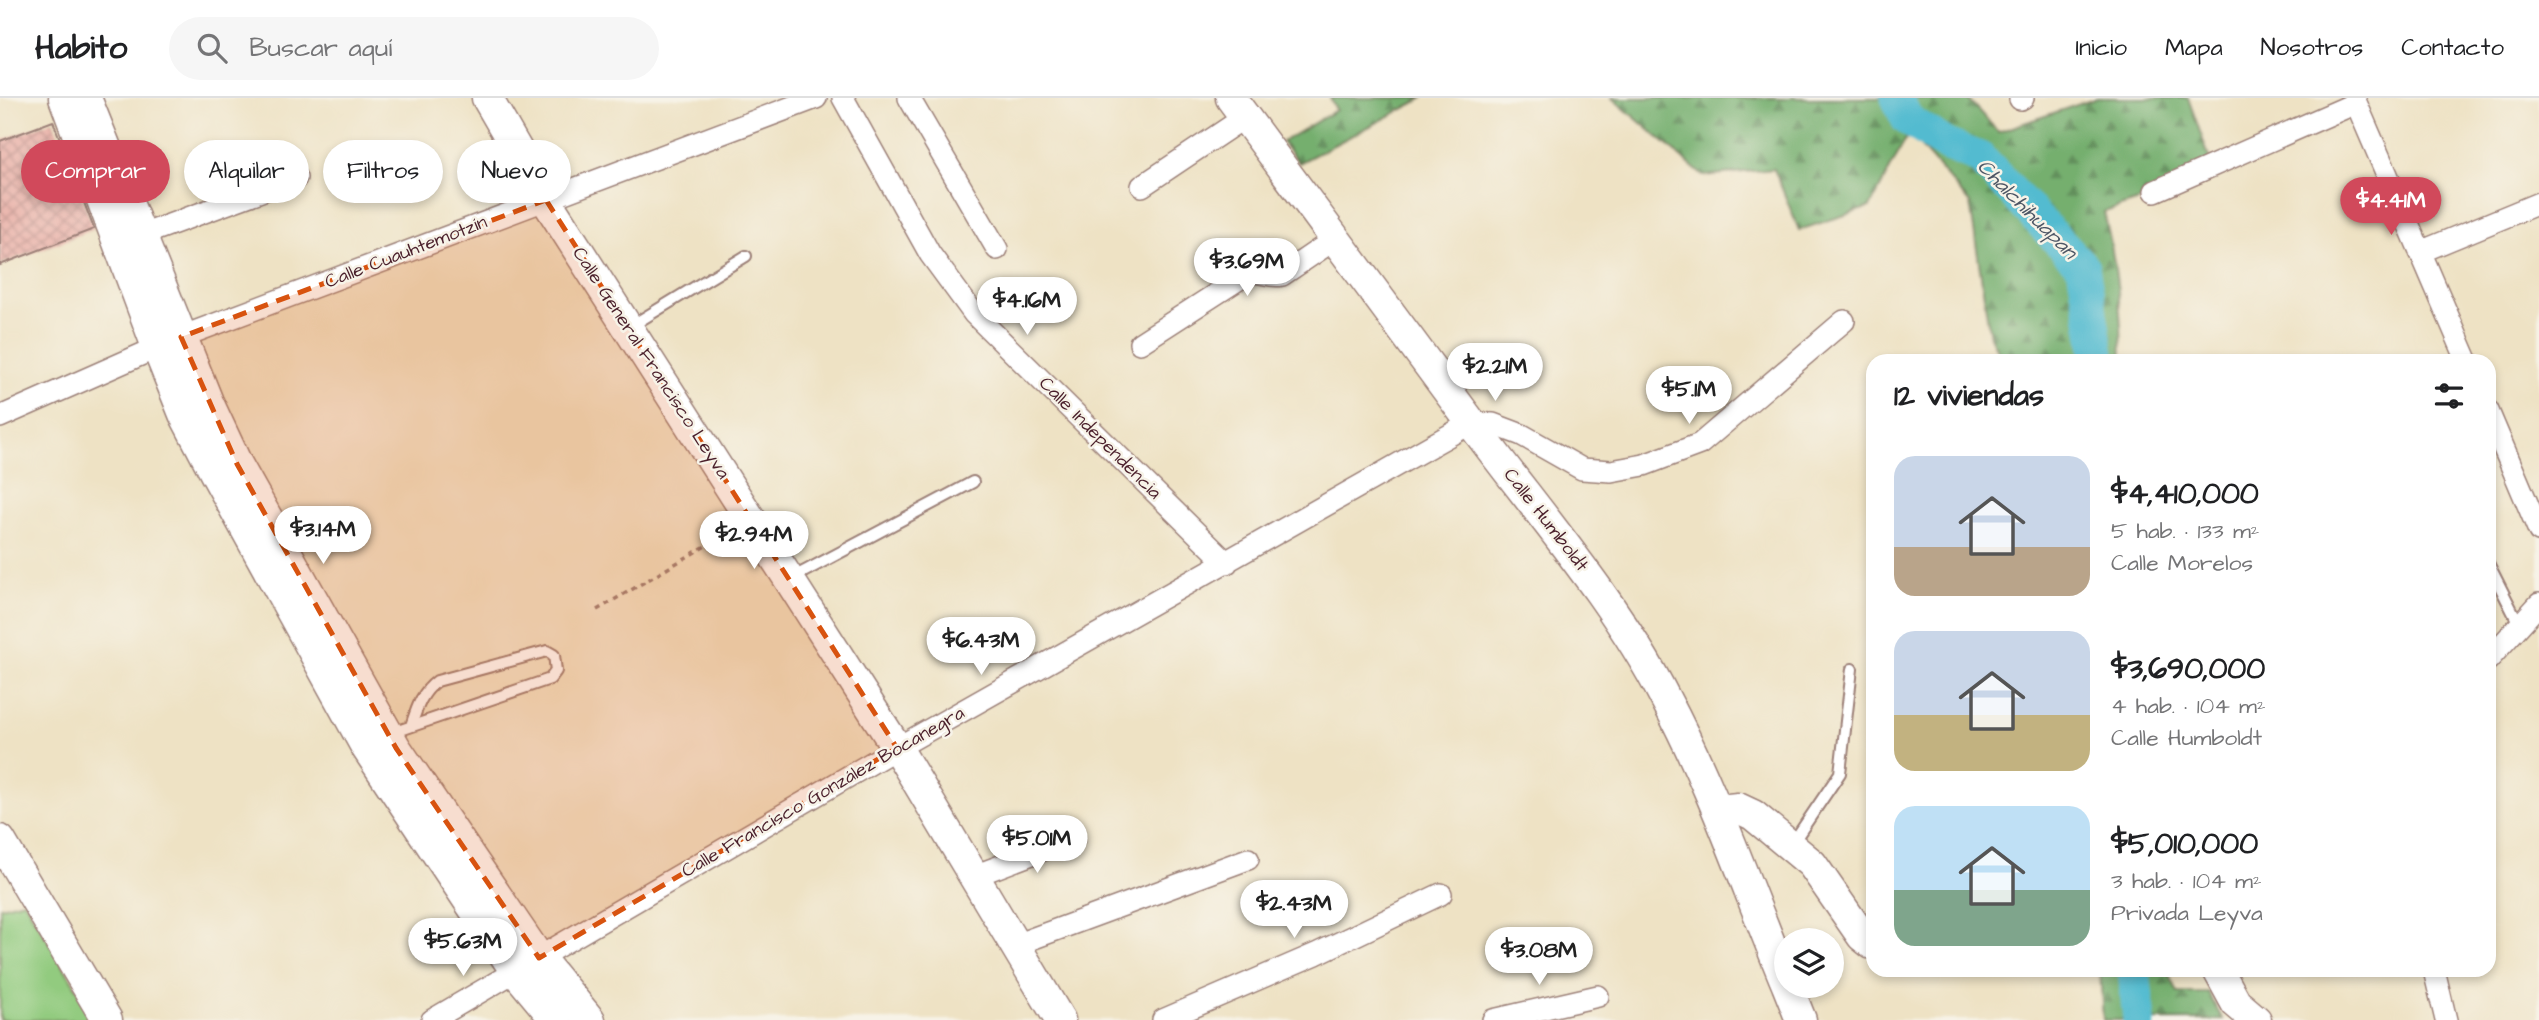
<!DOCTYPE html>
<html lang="es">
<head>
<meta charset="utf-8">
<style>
  body { margin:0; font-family:"Architects Daughter",sans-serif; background:#f6f6f6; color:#202124; height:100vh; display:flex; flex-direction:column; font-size:26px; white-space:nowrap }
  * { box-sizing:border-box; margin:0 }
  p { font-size:23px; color:#757577 }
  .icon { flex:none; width:38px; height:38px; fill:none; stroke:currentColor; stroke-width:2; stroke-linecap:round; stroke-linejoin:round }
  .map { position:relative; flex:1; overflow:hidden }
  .drawer { position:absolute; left:1866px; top:256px; width:630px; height:623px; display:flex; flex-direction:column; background:#fff; border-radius:21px; box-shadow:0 4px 10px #0003 }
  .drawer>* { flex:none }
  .guide { position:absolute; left:21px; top:42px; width:665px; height:63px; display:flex; gap:14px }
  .fabs { position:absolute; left:1774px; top:830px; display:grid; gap:14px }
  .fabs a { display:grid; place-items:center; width:70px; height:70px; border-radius:50%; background:#fff; box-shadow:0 4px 10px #0003; font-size:35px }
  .price { position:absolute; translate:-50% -60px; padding:0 16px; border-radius:24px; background:#fff; color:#222; font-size:23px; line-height:46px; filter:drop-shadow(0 2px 4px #0008) }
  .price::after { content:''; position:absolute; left:50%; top:42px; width:21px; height:16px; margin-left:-10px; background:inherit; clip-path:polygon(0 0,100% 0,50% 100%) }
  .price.on { background:#d1495b; color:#fff }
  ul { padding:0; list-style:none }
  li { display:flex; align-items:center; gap:21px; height:175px; padding:0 28px }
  li span { display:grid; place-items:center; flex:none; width:196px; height:140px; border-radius:21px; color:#555 }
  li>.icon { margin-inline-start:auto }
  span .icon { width:84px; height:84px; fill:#fffc; stroke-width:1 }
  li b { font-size:30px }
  h2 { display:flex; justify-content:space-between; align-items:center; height:84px; padding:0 28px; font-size:30px }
  .chip { padding:0 24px; border-radius:32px; background:#fff; box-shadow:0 4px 10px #0003; font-size:24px; line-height:63px }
  .chip.on { background:#d1495b; color:#fff }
  header { display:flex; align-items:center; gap:42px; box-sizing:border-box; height:98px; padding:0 35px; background:#fff; border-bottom:2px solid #e0e0e0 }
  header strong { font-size:33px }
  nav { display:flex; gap:38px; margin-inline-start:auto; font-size:24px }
  .search { width:490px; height:63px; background:#f6f6f6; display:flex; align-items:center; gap:18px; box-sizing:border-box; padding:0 24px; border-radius:38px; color:#757577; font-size:26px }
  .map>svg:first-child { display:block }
  .green { fill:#92cb7f; stroke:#6e7555; stroke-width:2 }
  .forest { fill:url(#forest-firs); stroke:#60674c; stroke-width:2 }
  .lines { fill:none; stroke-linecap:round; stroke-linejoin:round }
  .river { stroke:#53bbd0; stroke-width:33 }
  .building { fill:url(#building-cross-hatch) }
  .lane-casing { stroke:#9c8078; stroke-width:14 }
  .street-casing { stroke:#9c8078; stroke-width:24 }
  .secondary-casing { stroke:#9c8078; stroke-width:33 }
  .path { stroke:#9c8078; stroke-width:3.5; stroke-dasharray:5 5; stroke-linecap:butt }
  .lane { stroke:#fff; stroke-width:10 }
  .street { stroke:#fff; stroke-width:21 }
  .secondary { stroke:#fff; stroke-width:30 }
  .marked { fill:#d8530f; fill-opacity:0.2; stroke:#d8530f; stroke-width:5; stroke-dasharray:14 9; stroke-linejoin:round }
  .labels { text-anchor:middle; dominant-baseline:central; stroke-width:5; stroke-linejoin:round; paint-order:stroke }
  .street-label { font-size:19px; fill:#4a1f2b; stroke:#f7f3e8 }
  .water-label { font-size:21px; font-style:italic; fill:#4d5665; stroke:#f7f3e8 }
</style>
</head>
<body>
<header>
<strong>Habito</strong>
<div class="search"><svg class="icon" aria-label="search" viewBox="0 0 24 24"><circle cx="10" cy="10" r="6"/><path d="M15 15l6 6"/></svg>Buscar aquí</div>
<nav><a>Inicio</a><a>Mapa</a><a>Nosotros</a><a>Contacto</a></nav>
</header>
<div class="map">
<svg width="2539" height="922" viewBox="0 0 2539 922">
  <defs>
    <pattern id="forest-firs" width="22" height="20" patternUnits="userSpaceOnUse" patternTransform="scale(1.75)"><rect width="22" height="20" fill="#75af6e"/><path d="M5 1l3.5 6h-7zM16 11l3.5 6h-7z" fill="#628e5b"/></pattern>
    <pattern id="building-cross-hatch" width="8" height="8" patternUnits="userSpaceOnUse" patternTransform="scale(1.75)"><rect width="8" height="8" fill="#e8aaa2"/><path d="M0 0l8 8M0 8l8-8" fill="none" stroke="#be8a84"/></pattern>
  </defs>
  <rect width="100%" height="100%" fill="#f7f3e8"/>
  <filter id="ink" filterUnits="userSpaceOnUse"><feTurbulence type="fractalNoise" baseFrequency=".0143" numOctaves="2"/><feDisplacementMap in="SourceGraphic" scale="14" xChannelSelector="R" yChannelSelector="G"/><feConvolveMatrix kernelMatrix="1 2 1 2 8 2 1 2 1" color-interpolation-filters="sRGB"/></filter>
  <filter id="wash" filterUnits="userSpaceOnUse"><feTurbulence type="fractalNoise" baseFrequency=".00686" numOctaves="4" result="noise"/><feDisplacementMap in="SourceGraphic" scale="28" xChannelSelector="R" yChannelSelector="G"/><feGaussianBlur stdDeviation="1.57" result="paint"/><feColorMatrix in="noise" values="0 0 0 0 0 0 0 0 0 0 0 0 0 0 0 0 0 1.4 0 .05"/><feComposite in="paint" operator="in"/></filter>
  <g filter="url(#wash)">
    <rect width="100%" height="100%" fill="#eee2c4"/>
    <!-- green -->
    <path class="green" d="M 24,803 L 96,922 L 0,922 L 0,809 Z"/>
    <!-- forest -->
    <path class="forest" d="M 1330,0 L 1424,0 L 1299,65 L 1282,44 L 1336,12 Z
      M 1612,0 L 1967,0 L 1998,34 L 2097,0 L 2188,0 L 2216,79 L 2104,114 C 2116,164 2122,211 2122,262 L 2002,262 L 1990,238 L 1970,105 L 1909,35 L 1870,109 L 1799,132 L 1774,71 L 1703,78 Z
      M 2100,872 L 2167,872 L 2178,895 L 2208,895 L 2223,922 L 2103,922 Z"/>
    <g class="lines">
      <!-- river -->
      <path class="river" d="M 1897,0 L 1907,21 L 1947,47 L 1980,60 L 2083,169 L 2099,262
        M 2134,872 L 2139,922"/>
    </g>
    <g id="blocks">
      <!-- building -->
      <path class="building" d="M 53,23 L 94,131 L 0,167 L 0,43 Z"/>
    </g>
  </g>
  <g filter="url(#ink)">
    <use href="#blocks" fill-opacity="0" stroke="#9c8078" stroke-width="2"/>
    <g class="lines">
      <!-- lane casing -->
      <g class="lane-casing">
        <path id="lane" d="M 631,228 L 746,158
          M 2488,465 L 2520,528
          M 792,480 L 973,384
          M 389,636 L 550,581 L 556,573 L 554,557 L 547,553 L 437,583 C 421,595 417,610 411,628
          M 1792,746 L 1840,675 L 1852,571"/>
      </g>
      <!-- street casing -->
      <g class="street-casing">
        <path id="street" d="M 843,0 L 930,156 L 974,216 L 1227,465
          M 909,0 L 997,151
          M 2354,0 L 2467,262
          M 2020,1 L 2023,0
          M 1142,88 L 1245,19
          M 2155,93 L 2356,5
          M 142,137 L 296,80
          M 2420,154 L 2539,105
          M 1140,245 L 1250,174 C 1262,173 1270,180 1282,177 L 1335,141
          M 2488,313 L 2539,433
          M 0,319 L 181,239 L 816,0
          M 2488,562 L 2539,506
          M 974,778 L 1074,740
          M 1015,847 L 1248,761
          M 2434,872 L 2446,922
          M 432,922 L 897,650 L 1471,325 L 1493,326 L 1522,337 L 1582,371 L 1611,373 L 1644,367 L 1700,346 L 1844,223
          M 1163,922 L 1316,856 L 1441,796
          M 1493,922 L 1598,898"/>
      </g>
      <!-- secondary casing -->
      <g class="secondary-casing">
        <path id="secondary" d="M 64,0 L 157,249 L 184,316 L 216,377 L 366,649 L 516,874 L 556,922
          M 86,0 L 208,304 L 237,366 L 396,650 L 539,860 L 590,922
          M 487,0 L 546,102 L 897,650 L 1060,922
          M 1231,0 C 1311,107 1390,216 1470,323 C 1537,414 1613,499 1665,600 C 1714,692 1747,791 1787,887
          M 1719,712 L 1738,710 L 1753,717 L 1812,766 L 1862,838 L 1872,846
          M 0,742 L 107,922
          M 2218,872 L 2236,905 L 2256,922
          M 1787,887 L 1801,922"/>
      </g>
      <!-- path -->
      <path class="path" d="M 597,512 L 731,433"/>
      <!-- lane -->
      <use href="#lane" class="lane"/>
      <!-- street -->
      <use href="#street" class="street"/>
      <!-- secondary -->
      <use href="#secondary" class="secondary"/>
    </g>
  </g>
  <!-- marked area -->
  <path class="marked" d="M 546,102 L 897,650 L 539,860 L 396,650 L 237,366 L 181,239 Z"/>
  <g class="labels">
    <!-- street labels -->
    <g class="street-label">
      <text transform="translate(406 154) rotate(-21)">Calle Cuauhtemotzín</text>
      <text transform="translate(651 265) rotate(57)">Calle General Francisco Leyva</text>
      <text transform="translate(1100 340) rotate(45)">Calle Independencia</text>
      <text transform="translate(1546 422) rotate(52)">Calle Humboldt</text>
      <text transform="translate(823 694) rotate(-30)">Calle Francisco González Bocanegra</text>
    </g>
    <!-- water labels -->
    <g class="water-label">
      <text transform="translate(2027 111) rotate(45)">Chalchihuapan</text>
    </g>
  </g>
</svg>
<div class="fabs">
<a><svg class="icon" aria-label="layers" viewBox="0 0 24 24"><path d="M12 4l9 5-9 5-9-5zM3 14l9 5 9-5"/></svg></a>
</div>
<b class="price on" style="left:2391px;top:139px">$4.41M</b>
<b class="price" style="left:1247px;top:200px">$3.69M</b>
<b class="price" style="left:1027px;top:239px">$4.16M</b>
<b class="price" style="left:1495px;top:305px">$2.21M</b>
<b class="price" style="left:1689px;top:328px">$5.1M</b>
<b class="price" style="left:323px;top:468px">$3.14M</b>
<b class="price" style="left:754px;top:473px">$2.94M</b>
<b class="price" style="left:981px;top:579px">$6.43M</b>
<b class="price" style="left:1037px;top:777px">$5.01M</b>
<b class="price" style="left:1294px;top:842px">$2.43M</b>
<b class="price" style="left:463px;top:880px">$5.63M</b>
<b class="price" style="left:1539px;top:889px">$3.08M</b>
<div class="guide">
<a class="chip on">Comprar</a>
<a class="chip">Alquilar</a>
<a class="chip">Filtros</a>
<a class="chip">Nuevo</a>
</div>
<section class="drawer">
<h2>12 viviendas<svg class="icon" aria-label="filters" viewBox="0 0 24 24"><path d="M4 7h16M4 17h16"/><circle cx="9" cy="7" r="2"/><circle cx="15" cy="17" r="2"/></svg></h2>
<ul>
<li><span style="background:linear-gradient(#c9d6e8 65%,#b9a48a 0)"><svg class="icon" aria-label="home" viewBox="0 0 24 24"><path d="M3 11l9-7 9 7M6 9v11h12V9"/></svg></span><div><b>$4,410,000</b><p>5 hab. · 133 m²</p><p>Calle Morelos</p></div></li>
<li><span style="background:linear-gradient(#c9d6e8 60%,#c2b280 0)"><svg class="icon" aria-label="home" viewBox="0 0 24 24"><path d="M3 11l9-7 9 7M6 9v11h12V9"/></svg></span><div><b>$3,690,000</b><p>4 hab. · 104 m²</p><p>Calle Humboldt</p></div></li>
<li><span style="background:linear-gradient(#bfe0f5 60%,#7fa58c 0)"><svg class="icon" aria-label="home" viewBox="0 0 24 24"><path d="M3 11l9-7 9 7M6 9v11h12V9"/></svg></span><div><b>$5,010,000</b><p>3 hab. · 104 m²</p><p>Privada Leyva</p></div></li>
</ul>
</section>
</div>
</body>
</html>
